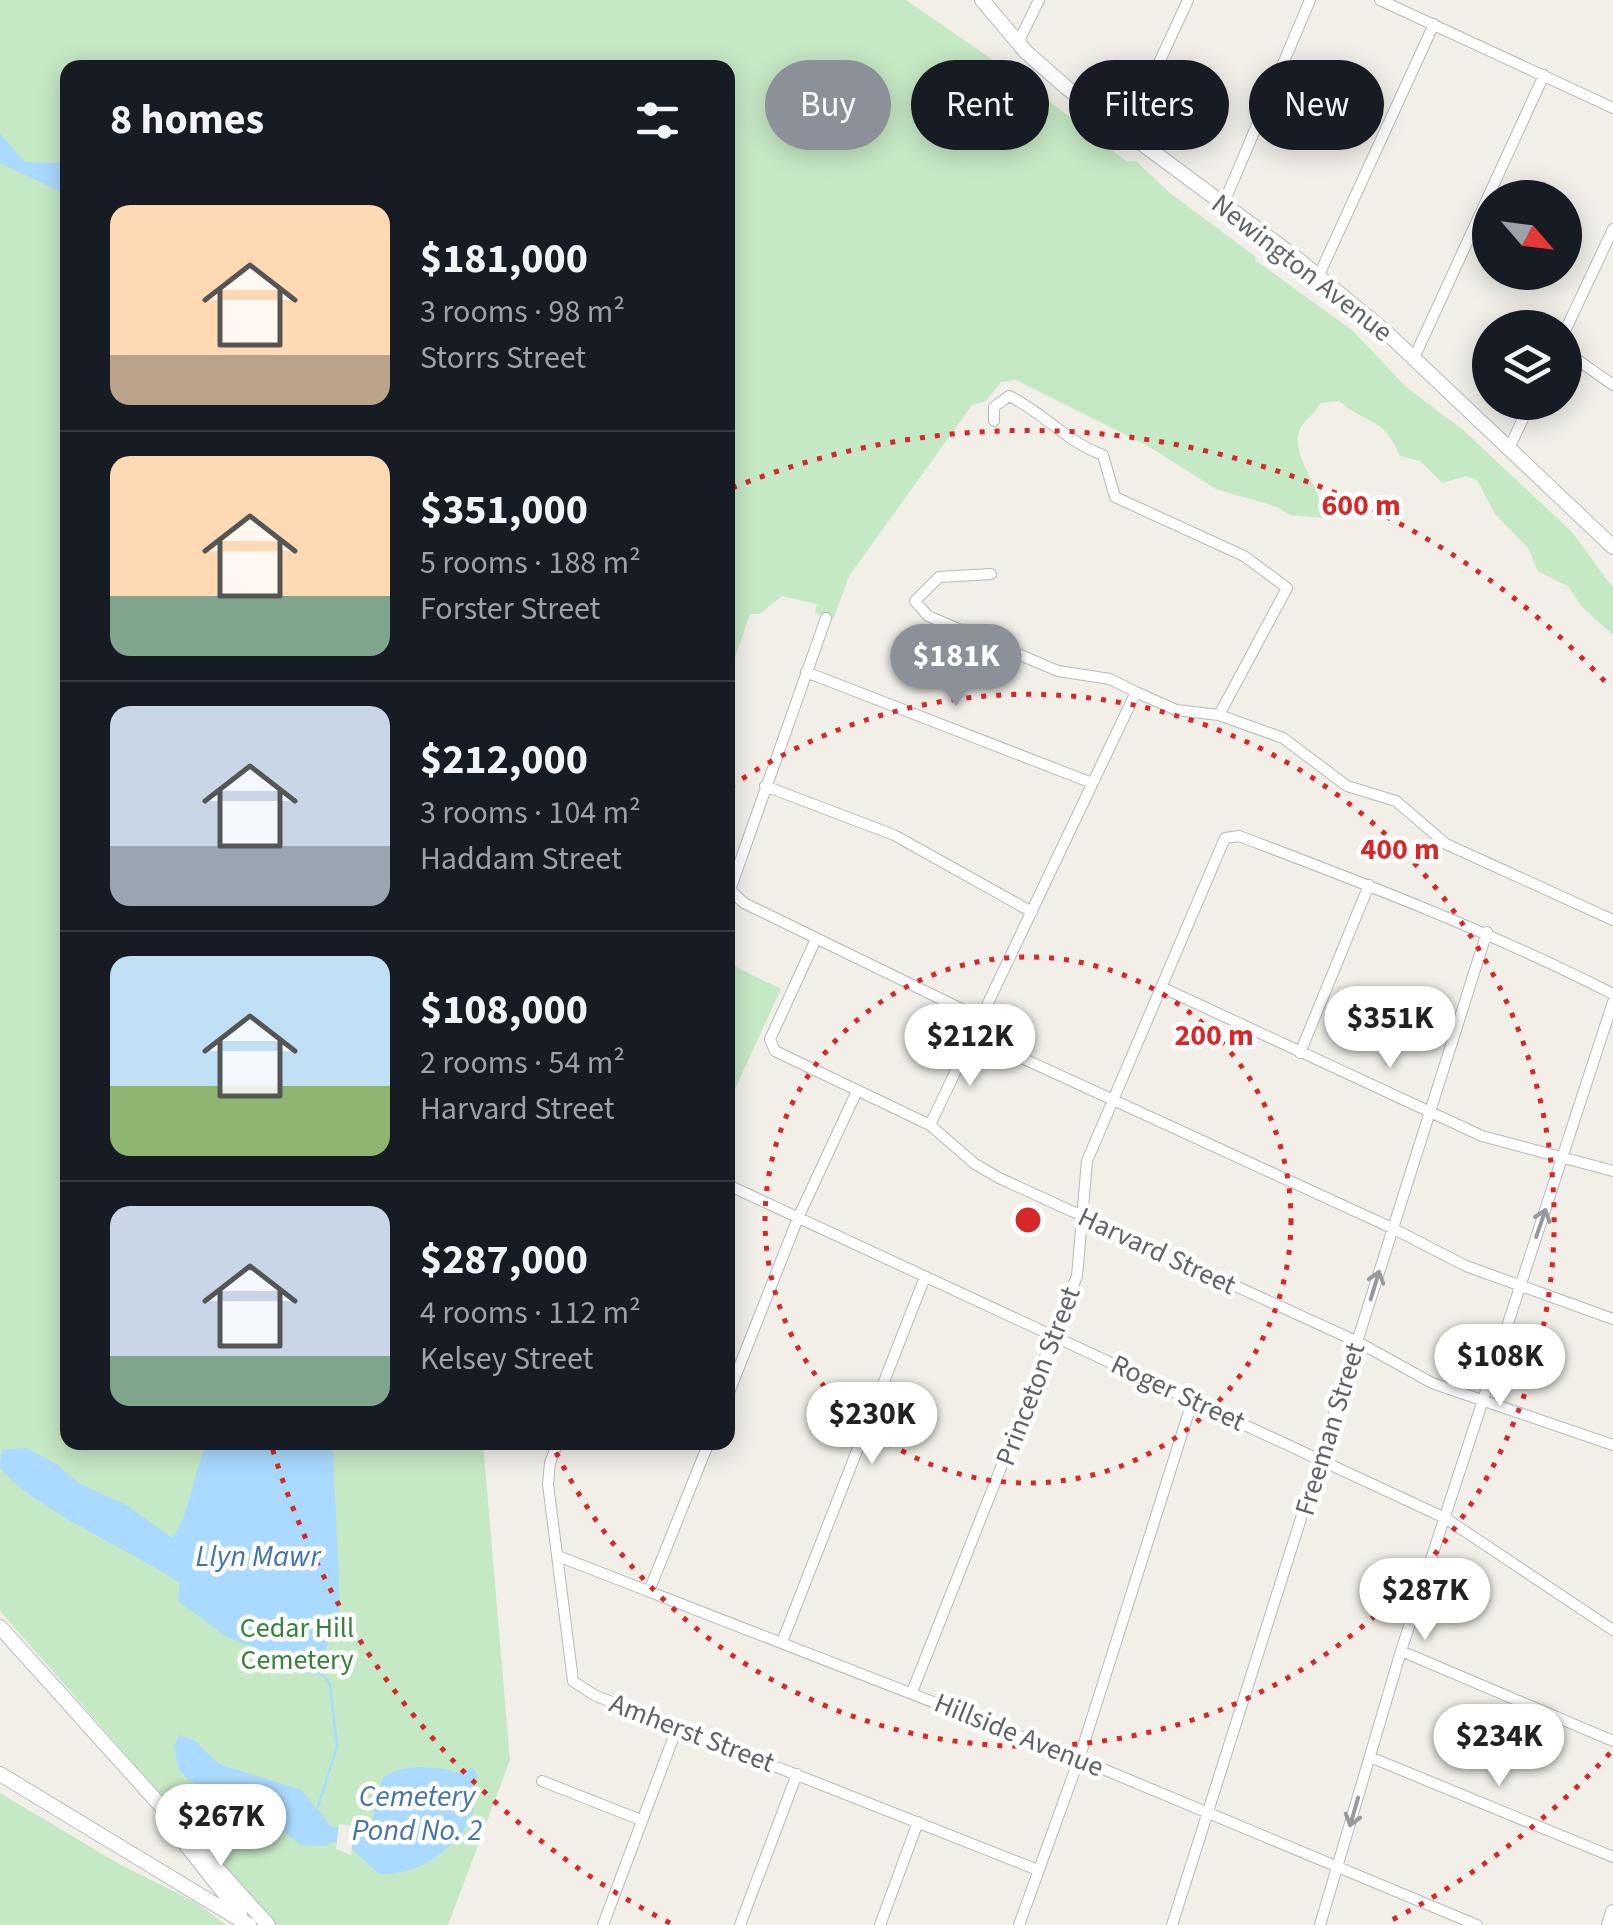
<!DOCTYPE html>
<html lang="en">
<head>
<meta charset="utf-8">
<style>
  body { margin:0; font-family:"Source Sans 3",sans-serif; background:#20242c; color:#f1f3f6; height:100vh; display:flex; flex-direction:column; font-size:38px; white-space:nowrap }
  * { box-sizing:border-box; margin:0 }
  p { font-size:32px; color:#9ea1a6 }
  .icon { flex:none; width:55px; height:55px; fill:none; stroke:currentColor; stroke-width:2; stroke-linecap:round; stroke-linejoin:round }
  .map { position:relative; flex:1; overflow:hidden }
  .details { position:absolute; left:60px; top:60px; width:675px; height:1390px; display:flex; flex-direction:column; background:#171b24; border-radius:20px; box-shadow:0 5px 25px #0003 }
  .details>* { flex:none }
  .guide { position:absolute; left:765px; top:60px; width:698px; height:90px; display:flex; gap:20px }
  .needle { width:65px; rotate:118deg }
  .fabs { position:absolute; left:1472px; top:180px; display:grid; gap:20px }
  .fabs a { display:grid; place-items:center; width:110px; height:110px; border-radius:50%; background:#171b24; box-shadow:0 5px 25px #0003; font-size:50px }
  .price { position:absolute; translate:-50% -85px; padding:0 22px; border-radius:35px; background:#fff; color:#222; font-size:32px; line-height:65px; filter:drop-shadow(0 2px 5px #0008) }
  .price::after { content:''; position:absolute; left:50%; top:60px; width:30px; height:22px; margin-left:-15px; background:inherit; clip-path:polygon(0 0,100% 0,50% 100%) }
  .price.selected { background:#8c9099; color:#fff }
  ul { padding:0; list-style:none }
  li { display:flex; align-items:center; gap:30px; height:250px; padding:0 50px }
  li+li { border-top:2px solid #363941 }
  li span { display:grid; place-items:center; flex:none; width:280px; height:200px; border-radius:20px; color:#555 }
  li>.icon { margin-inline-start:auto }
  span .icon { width:120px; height:120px; fill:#fffc; stroke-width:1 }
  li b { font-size:42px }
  h2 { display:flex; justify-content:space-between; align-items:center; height:120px; padding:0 50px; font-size:42px }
  .pill { padding:0 35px; border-radius:45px; background:#171b24; box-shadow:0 5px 25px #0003; font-size:35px; line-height:90px }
  .pill.selected { background:#8c9099; color:#fff }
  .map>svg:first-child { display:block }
  .green { fill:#c5e8c5 }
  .water { fill:#aadaff }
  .pier { fill:#f1efe8 }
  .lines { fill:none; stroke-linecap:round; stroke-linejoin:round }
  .stream { stroke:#aadaff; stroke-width:2.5 }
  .street-casing { stroke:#b5b8bc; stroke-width:12 }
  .secondary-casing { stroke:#b6babf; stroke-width:16 }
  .street { stroke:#fff; stroke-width:10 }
  .secondary { stroke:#fff; stroke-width:14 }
  .oneway { stroke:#979a9d }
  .ring { fill:none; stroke:#d62828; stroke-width:5; stroke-dasharray:5 10 }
  .labels { text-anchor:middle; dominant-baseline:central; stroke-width:9; stroke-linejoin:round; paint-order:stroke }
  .street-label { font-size:28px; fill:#5f6368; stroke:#fff }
  .park-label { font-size:28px; fill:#348238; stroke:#fff }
  .water-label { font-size:30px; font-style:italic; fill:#4174aa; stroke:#fff }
  .centre { fill:#d62828; stroke:#fff; stroke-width:5 }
  .ring-label { font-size:30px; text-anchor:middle; font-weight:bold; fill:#d62828; stroke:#fff; stroke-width:9; stroke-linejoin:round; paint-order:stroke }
</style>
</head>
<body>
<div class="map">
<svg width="1613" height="1925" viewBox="0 0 1613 1925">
  <rect width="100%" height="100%" fill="#f1efe8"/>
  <!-- green -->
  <path class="green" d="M 0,0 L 906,0 L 1022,80 L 1126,161 L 1136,161 L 1170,193 L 1256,257 L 1255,260 L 1353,331 L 1406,387 L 1463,430 L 1572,532 L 1613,588 L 1613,635 L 1581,606 L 1569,587 L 1538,571 L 1528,548 L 1495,514 L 1477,480 L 1466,476 L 1442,483 L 1420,461 L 1400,456 C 1383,416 1367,425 1339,401 L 1320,403 C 1315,414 1305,419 1300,429 C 1288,454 1326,493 1322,518 L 1290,515 L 1277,507 L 1216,489 L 1148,446 L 1016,380 L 1001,382 L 986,401 L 972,405 L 849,576 L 833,620 L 815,613 L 817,604 L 782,596 L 759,614 L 750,614 L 728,678 L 728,68 L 68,68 L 68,1442 L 483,1443 L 510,1760 L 448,1925 L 275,1925 L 0,1611 Z
    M 728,963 L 781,989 L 728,1104 Z
    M 0,1793 L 119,1864 L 197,1903 L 226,1925 L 0,1925 Z"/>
  <!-- water -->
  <path class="water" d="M 0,134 L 25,162 L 67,163 L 67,195 L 0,163 Z
    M 214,1443 L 324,1443 L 333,1453 L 340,1603 C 338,1631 320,1647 323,1675 L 279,1671 L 268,1654 L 227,1637 L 178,1601 L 180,1583 C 133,1551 32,1509 0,1467 L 2,1450 L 26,1448 L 58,1465 L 78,1483 L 128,1506 L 172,1538 C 192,1512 191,1475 207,1445 Z
    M 179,1735 L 195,1741 L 219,1764 L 301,1790 L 332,1827 L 363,1832 L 373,1818 L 382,1779 C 404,1761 437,1767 462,1773 L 472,1767 L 478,1776 C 471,1788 477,1800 472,1814 C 458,1849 416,1877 379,1874 L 352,1849 L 333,1842 L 325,1846 L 301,1845 L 271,1822 L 248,1814 L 188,1779 L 179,1770 L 174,1746 Z"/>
  <!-- pier -->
  <path class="pier" d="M 339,1824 L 354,1826 L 351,1855 L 336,1849 Z"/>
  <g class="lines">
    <!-- stream -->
    <path class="stream" d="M 318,1806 L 337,1747 L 330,1684 L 323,1675"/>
    <!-- street casing -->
    <g class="street-casing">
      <path id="street" d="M 1380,0 L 1613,108
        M 1018,43 L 1039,0
        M 1126,134 L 1188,0
        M 1223,205 L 1310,0
        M 1319,275 L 1434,24
        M 1565,331 L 1613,229
        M 1565,351 L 1613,385
        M 1414,358 L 1544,75
        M 994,421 L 994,407 L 1009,396 C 1043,412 1068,443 1103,455 L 1115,497 L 1244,556 L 1287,588 L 1219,715
        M 1510,446 L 1531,402
        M 991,574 L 939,577 L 915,601 L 928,616 L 1058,671 L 1110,679 L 1136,692
        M 826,618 L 730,890 L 744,903 L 982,1019
        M 806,672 L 1092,783
        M 765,786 L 894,835 L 1032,912
        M 816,939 L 770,1039 L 775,1051 L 930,1125 L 975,1164 L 999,1178 L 1358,1342 L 1432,1383 L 1613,1445
        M 1161,987 L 1482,1136 L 1613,1171
        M 974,1036 L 1392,1228 L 1466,1266 L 1613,1319
        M 1300,1053 L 1369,885
        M 930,1125 L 1136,692 L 1176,710 L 1219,715 L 1283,738 L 1347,786 L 1396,801 L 1446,844 L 1613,920
        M 728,1185 L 1445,1518 L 1613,1630
        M 728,1395 L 798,1218 L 857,1091
        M 558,1442 L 550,1463 L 548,1484 L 573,1681 L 594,1695 L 1038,1870
        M 558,1556 L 1079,1759 L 1477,1925
        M 649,1591 L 709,1442
        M 782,1642 L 925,1277
        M 1401,1651 L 1613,1741
        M 912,1692 L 1077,1276 L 1087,1161 L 1225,838 L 1239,836 C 1366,884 1491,932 1613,994
        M 1370,1757 L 1613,1857
        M 542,1781 L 641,1820
        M 603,1925 L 677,1728
        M 740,1925 L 797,1774
        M 880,1925 L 918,1822
        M 1019,1925 L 1079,1759 L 1193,1399
        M 1172,1925 L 1487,932
        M 1320,1925 L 1401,1651 L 1613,1002"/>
    </g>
    <!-- secondary casing -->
    <g class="secondary-casing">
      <path id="secondary" d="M 982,0 L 1026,52 L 1067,88 L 1295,257 L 1387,333 L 1613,547
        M 0,1627 L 268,1925
        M 0,1774 L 249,1925
        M 179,1836 L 240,1913
        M 1609,1925 L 1613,1912"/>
    </g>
    <!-- street -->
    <use href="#street" class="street"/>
    <!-- secondary -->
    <use href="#secondary" class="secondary"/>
  </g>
  <!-- one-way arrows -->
  <defs><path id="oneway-shaft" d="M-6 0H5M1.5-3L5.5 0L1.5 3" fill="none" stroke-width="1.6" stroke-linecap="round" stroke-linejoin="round" transform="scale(2.5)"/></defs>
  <g class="oneway">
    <use href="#oneway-shaft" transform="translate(1541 1223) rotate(-71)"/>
    <use href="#oneway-shaft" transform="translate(1375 1285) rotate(-73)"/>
    <use href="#oneway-shaft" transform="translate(1354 1812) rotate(106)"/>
  </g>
  <!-- distance rings -->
  <g class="ring">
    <circle cx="1028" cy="1220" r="263"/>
    <path d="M730 787A526 526 0 1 1 553 1446"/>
    <path d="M1610 1753A789 789 0 0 1 1386 1923M670 1923A789 789 0 0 1 271 1444M732 488A789 789 0 0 1 1610 687"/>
  </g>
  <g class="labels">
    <!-- street labels -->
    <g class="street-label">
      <text transform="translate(1302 268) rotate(38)">Newington Avenue</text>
      <text transform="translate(1157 1251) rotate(25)">Harvard Street</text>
      <text transform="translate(1038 1376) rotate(-69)">Princeton Street</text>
      <text transform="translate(1178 1393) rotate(25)">Roger Street</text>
      <text transform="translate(1330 1429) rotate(-73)">Freeman Street</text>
      <text transform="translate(692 1733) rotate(21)">Amherst Street</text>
      <text transform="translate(1019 1735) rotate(22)">Hillside Avenue</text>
    </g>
    <!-- park labels -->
    <g class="park-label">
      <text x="297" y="1628">Cedar Hill<tspan x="297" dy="32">Cemetery</tspan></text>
    </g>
    <!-- water labels -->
    <g class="water-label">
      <text x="258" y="1556">Llyn Mawr</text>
      <text x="417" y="1796">Cemetery<tspan x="417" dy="34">Pond No. 2</tspan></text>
    </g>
  </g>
  <circle cx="1028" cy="1220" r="15" class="centre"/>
  <g class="ring-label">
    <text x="1361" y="515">600 m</text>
    <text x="1400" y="859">400 m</text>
    <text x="1214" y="1045">200 m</text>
  </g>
</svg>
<div class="fabs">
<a><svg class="needle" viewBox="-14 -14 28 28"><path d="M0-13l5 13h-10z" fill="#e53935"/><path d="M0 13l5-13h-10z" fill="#9ea1a6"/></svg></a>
<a><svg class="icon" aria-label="layers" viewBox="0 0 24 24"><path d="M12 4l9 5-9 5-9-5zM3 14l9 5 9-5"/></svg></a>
</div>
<b class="price selected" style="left:956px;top:709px">$181K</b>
<b class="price" style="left:1390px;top:1071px">$351K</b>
<b class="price" style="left:970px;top:1089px">$212K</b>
<b class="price" style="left:1500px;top:1409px">$108K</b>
<b class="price" style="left:872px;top:1467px">$230K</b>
<b class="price" style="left:1425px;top:1643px">$287K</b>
<b class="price" style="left:1499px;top:1789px">$234K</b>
<b class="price" style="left:221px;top:1869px">$267K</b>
<div class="guide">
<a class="pill selected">Buy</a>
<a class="pill">Rent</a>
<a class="pill">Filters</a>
<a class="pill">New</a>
</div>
<section class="details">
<h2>8 homes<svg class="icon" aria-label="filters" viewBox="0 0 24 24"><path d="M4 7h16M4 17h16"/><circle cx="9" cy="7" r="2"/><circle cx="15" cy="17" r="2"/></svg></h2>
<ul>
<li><span style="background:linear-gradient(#ffd9b3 75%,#b9a48a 0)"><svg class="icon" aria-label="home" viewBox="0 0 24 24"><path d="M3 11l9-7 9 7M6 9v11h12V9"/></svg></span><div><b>$181,000</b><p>3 rooms · 98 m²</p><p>Storrs Street</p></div></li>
<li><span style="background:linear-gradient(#ffd9b3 70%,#7fa58c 0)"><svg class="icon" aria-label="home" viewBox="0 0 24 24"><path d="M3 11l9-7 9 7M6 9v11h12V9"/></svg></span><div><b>$351,000</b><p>5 rooms · 188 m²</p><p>Forster Street</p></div></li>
<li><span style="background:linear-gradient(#c9d6e8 70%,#9aa5b1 0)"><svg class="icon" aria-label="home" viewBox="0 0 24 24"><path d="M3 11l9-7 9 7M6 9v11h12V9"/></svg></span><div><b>$212,000</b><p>3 rooms · 104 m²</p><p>Haddam Street</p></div></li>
<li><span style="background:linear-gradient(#bfe0f5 65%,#8fb573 0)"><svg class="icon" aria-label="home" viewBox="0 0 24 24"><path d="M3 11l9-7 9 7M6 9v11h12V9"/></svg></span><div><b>$108,000</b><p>2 rooms · 54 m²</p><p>Harvard Street</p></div></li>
<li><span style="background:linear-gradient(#c9d6e8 75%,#7fa58c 0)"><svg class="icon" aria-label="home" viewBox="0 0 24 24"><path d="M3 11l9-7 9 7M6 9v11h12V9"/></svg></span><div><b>$287,000</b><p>4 rooms · 112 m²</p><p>Kelsey Street</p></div></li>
</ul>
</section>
</div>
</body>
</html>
